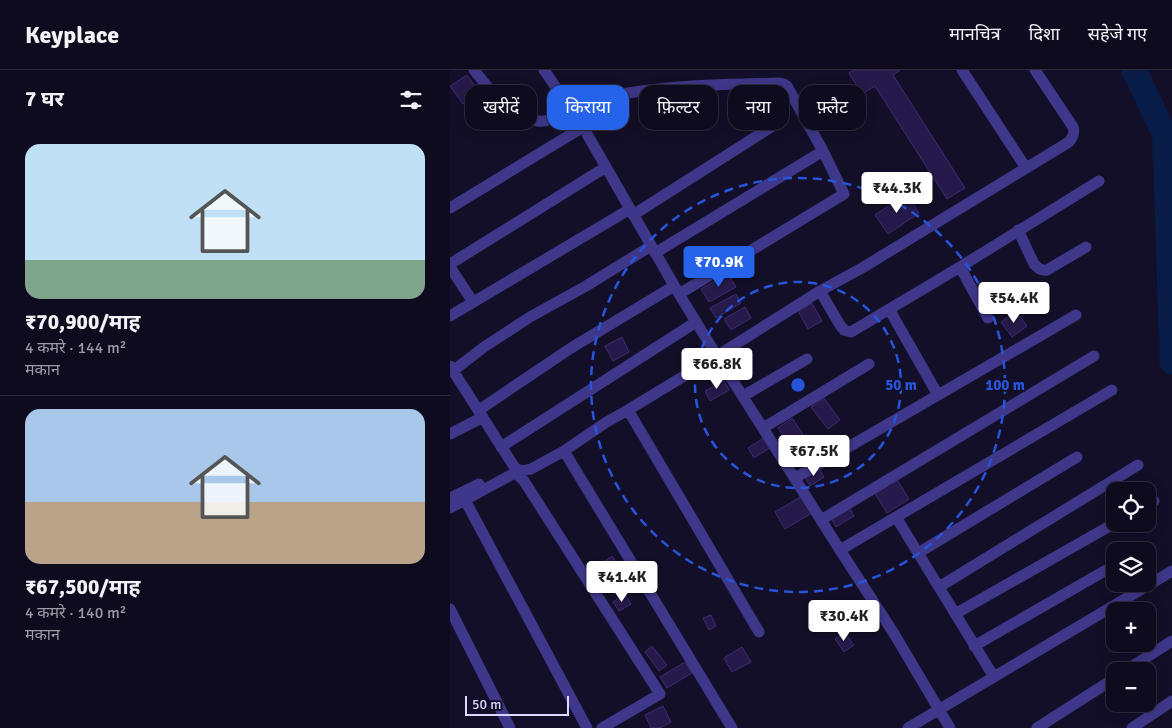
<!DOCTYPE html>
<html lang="hi">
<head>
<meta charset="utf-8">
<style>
  body { margin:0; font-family:Signika,"Noto Sans Devanagari",sans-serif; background:#181428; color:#f1f3f6; height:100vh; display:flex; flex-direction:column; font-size:19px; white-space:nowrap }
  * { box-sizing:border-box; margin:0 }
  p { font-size:16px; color:#9b9ba4 }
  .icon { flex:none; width:28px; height:28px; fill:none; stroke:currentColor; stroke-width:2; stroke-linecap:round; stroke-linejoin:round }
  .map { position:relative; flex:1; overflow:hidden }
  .details { display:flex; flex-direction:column; background:#0f0b1f; width:450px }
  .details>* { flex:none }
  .banner { position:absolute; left:15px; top:15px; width:475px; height:45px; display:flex; gap:10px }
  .fabs { position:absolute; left:656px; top:412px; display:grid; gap:10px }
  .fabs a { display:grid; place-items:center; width:50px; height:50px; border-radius:10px; background:#0f0b1f; box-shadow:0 2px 12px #0003,0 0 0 1px #2f2b3d; font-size:25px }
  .scale { position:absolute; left:15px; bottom:12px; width:104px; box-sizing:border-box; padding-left:5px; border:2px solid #ddd6ff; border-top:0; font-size:14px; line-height:18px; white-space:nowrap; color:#ddd6ff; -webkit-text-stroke:4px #140f29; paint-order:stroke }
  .price { position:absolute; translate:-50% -42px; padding:0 11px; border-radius:5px; background:#fff; color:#222; font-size:16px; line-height:32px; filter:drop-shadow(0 1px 2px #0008) }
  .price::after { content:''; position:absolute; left:50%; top:30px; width:15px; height:11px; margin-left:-8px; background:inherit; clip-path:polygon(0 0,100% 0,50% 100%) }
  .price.active { background:#2563eb; color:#fff }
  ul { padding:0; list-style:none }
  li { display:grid; align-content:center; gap:10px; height:265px; padding:0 25px }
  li+li { border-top:1px solid #2f2b3d }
  li span { display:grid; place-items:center; height:155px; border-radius:15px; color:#555 }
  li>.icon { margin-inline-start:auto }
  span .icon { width:90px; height:90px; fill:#fffc; stroke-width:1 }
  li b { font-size:21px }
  h2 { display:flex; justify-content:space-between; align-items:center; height:60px; padding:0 25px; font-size:21px }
  .tag { padding:0 18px; border-radius:15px; background:#0f0b1f; box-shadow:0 2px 12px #0003,0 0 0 1px #2f2b3d; font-size:18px; line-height:45px }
  .tag.active { background:#2563eb; color:#fff }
  header { display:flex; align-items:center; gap:30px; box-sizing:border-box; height:70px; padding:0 25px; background:#0f0b1f; border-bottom:1px solid #2f2b3d }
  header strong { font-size:24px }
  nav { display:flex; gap:28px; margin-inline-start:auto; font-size:18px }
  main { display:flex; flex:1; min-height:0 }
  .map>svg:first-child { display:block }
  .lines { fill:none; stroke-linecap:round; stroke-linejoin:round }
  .river { stroke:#081c48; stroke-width:25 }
  .building { fill:#261a4a; stroke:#3e2b77 }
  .minor { stroke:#3f388a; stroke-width:11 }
  .ring { fill:none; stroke:#2755da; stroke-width:2.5; stroke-dasharray:9 6 }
  .centre { fill:#2755da; stroke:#140f29; stroke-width:2.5 }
  .ring-label { font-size:15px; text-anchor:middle; font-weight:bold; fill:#2755da; stroke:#140f29; stroke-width:4; stroke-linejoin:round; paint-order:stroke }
</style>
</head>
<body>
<header>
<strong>Keyplace</strong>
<nav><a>मानचित्र</a><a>दिशा</a><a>सहेजे गए</a></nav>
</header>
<main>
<section class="details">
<h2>7 घर<svg class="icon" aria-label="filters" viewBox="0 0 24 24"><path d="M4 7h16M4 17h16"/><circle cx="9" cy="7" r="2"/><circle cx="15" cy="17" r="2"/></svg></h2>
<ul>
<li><span style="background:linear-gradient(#bfe0f5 75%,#7fa58c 0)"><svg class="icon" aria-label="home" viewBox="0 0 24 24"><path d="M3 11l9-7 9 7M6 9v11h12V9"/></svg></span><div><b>₹70,900/माह</b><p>4 कमरे · 144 m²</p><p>मकान</p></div></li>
<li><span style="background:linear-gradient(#a9c7e8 60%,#b9a48a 0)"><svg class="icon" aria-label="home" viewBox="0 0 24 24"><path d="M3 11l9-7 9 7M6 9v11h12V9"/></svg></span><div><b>₹67,500/माह</b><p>4 कमरे · 140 m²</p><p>मकान</p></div></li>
</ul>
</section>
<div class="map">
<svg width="722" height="658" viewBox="0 0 722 658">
  <rect width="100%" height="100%" fill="#140f29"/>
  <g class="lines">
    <!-- river -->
    <path class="river" d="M 684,0 L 715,65 L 722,292"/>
  </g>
  <!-- building -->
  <path class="building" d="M 403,0 L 450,0 L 443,5 L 515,118 L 497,129 L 425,16 L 412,24 L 399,3 Z
    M 17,5 L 29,22 L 13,34 L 0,16 Z
    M 456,124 L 469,143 L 438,164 L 425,145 Z
    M 278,204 L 286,217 L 259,232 L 251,219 Z
    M 286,224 L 291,233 L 266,248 L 260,238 Z
    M 362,233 L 372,251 L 358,259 L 348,241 Z
    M 295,237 L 301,248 L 281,260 L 274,249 Z
    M 566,241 L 577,256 L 562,267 L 551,252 Z
    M 172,267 L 179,282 L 163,291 L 155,276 Z
    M 274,310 L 279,320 L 260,331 L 255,321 Z
    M 374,328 L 390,350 L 378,359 L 361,337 Z
    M 342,348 L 359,373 L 345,382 L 328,358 Z
    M 315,367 L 321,377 L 304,388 L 298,378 Z
    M 369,399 L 374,407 L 360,416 L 355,407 Z
    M 446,408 L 459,429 L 437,443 L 424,422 Z
    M 352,426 L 362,443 L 335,459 L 325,442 Z
    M 398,435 L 404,446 L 386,457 L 380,446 Z
    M 162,486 L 169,496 L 153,507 L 146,497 Z
    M 175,524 L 181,534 L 169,541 L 163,532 Z
    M 261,545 L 266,556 L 259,560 L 253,548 Z
    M 395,563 L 404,575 L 394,582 L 385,569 Z
    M 202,576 L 217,595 L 209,601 L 195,582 Z
    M 292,577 L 301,592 L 282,602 L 274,588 Z
    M 235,592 L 242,603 L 217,618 L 210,607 Z
    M 213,636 L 221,652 L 210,658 L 201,658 L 195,645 Z"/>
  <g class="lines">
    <!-- minor -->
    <path class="minor" d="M 24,0 C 41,21 59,47 88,51 C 100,53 108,43 118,38 C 123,35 130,34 136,32 C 198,15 264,15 328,13 L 334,14 L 337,16 L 373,81 L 394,124 L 229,224
      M 94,0 L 133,57 L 229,224 L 267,286 L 276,300 L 390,480 L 443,562 L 500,658
      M 512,0 L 576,98
      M 0,138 L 133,57
      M 183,145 L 332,50
      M 568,160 L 584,194 C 588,198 591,201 597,200 L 636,177
      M 205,183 L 373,81
      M 0,194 L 156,97
      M 0,197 L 23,232
      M 510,197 L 538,248
      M 370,221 L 390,255 L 394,260 L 401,262 L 510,197 L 649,111
      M 439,239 L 488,325
      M 0,246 L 180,139
      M 0,296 L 65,398 L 72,401 L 81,399 L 114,381 L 155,353 L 178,340 L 267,286 L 370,221 L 412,198 L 619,72 C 623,67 625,63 623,57 L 585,0
      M 3,301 L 34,277 L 80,247 L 136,216 L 201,176
      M 293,326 L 357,289
      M 29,340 L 121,278 L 224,216
      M 178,340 L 309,562
      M 313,358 L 419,294
      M 0,364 L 33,347
      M 51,377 L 246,252
      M 114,381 L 282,658
      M 345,408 L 626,245
      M 0,428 L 29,414
      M 15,430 L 137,658
      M 698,434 L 704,431
      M 0,438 L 63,404 L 67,404 L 74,411 L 210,624 L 152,658
      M 446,447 L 544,607
      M 371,450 L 644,286
      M 390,480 L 662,320
      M 468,483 L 627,387
      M 489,517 L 688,395
      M 0,539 L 60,658
      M 505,544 L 665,453
      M 524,576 L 665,495
      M 675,601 L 722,571
      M 458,658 L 722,501
      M 587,658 L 665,608
      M 682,658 L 722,631"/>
  </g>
  <!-- distance rings -->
  <g class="ring">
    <circle cx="348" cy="315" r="103"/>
    <circle cx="348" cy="315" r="207"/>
  </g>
  <circle cx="348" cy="315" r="8" class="centre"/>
  <g class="ring-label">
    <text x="451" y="320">50 m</text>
    <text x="555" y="320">100 m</text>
  </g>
</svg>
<div class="fabs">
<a><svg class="icon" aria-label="locate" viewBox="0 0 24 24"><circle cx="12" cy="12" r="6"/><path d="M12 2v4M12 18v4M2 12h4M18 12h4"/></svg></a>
<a><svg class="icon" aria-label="layers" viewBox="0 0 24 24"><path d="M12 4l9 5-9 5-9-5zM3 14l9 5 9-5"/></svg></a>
<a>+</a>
<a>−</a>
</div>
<div class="scale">50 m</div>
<b class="price" style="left:447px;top:144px">₹44.3K</b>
<b class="price active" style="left:269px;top:218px">₹70.9K</b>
<b class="price" style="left:564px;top:254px">₹54.4K</b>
<b class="price" style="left:267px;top:320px">₹66.8K</b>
<b class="price" style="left:364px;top:407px">₹67.5K</b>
<b class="price" style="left:172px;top:533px">₹41.4K</b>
<b class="price" style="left:394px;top:572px">₹30.4K</b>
<div class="banner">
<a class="tag">खरीदें</a>
<a class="tag active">किराया</a>
<a class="tag">फ़िल्टर</a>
<a class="tag">नया</a>
<a class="tag">फ़्लैट</a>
</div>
</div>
</main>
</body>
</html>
